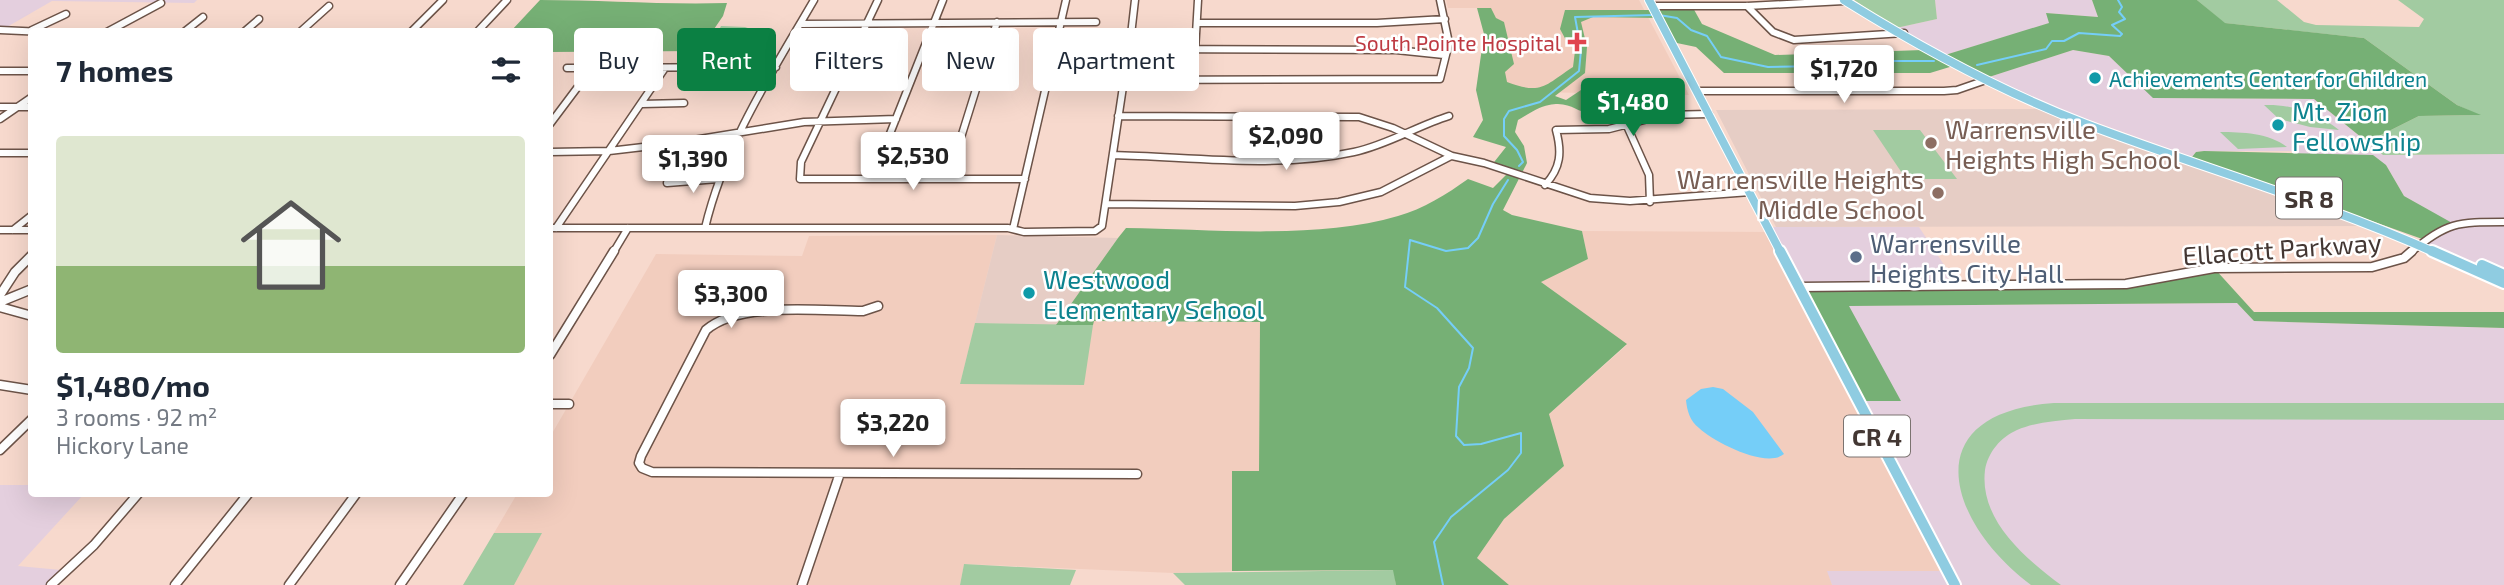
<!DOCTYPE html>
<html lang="en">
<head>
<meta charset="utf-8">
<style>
  body { margin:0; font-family:"Exo 2",sans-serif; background:#f6f6f7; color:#1f2937; height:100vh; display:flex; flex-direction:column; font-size:26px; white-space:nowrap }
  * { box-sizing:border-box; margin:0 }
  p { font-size:23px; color:#747a83 }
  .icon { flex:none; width:38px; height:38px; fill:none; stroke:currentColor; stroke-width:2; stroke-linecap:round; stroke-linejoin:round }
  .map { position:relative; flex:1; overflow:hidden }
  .side { position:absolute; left:28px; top:28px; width:525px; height:469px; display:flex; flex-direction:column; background:#fff; border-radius:7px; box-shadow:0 7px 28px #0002 }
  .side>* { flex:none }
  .hud { position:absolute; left:574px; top:28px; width:665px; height:63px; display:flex; gap:14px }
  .price { position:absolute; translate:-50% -60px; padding:0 16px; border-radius:7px; background:#fff; color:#222; font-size:23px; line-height:46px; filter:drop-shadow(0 2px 4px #0008) }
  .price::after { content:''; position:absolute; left:50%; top:42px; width:21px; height:16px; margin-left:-10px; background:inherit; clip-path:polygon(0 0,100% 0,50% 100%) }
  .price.selected { background:#0b8043; color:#fff }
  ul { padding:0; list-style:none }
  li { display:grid; align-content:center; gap:14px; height:371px; padding:0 28px }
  li span { display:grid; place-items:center; height:217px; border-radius:7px; color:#555 }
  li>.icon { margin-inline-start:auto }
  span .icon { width:126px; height:126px; fill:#fffc; stroke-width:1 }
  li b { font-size:30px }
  h2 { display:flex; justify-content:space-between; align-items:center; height:84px; padding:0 28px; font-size:30px }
  .pill { padding:0 24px; border-radius:7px; background:#fff; box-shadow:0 7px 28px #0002; font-size:24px; line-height:63px }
  .pill.selected { background:#0b8043; color:#fff }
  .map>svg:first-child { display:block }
  .commercial { fill:#e4cfde }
  .built { fill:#f2cdbe }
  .education { fill:#e6cdc5 }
  .green { fill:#a2cba1 }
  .forest { fill:#76b075 }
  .water { fill:#75cef8 }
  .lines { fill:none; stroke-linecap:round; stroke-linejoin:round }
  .stream { stroke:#75cef8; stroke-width:2 }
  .minor-far1-casing { stroke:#6c5348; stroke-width:9 }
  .minor-casing { stroke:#6c5348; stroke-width:11 }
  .major-far1-casing { stroke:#fff; stroke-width:10 }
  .major-casing { stroke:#fff; stroke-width:14 }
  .minor-far1 { stroke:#fff; stroke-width:6 }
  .minor { stroke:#fff; stroke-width:8 }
  .major-far1 { stroke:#8fcce1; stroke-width:8 }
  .major { stroke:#8fcce1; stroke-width:10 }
  .health-dot { fill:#e0444e; stroke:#fff; stroke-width:2.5 }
  .culture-dot { fill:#0f9aa8; stroke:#fff; stroke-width:2.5 }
  .education-dot { fill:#8d6e63; stroke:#fff; stroke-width:2.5 }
  .service-dot { fill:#5c6f8a; stroke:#fff; stroke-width:2.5 }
  .labels { text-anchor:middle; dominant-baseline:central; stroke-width:5; stroke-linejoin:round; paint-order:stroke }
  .far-health-label { font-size:21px; fill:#be3a42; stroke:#fff; text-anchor:end }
  .far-culture-label { font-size:21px; fill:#0d838f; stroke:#fff; text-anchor:start }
  .shield { fill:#fff; stroke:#7b7370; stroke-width:2 }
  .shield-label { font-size:24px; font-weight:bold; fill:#433733 }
  .culture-label { font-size:26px; fill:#0d838f; stroke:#fff; text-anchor:start }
  .education-label { font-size:26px; fill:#785e54; stroke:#fff; text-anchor:start }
  .service-label { font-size:26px; fill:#4e5e75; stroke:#fff; text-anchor:start }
  .street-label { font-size:26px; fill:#433733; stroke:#fff }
</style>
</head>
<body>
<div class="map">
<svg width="2504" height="585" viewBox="0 0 2504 585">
  <rect width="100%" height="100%" fill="#f7d9cd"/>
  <!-- commercial -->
  <path class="commercial" d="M 0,0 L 197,0 L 194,3 L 52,1 L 0,31 Z
    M 1935,0 L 2092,0 L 2098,17 L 2046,13 L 2050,23 L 1945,55 L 1896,28 L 1937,19 Z
    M 2073,50 L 2109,56 L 2154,98 L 2314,99 L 2383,155 L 2504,154 L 2504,283 L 2419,245 L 2453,224 L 2404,196 L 2386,165 L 2298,155 L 2294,151 L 2204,151 L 2196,152 L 2192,157 L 2067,112 L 1989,77 Z
    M 1768,227 L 1919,227 L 1958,286 L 1799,287 Z
    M 2237,303 L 2254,321 L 2504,328 L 2504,585 L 1832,585 L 1826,571 L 1947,571 L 1809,306 Z
    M 0,485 L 31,485 L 32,494 L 84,494 L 18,566 L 72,571 L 58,585 L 0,585 Z"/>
  <!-- built -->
  <path class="built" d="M 1446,0 L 1639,0 L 1689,95 L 1491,91 L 1484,8 L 1448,8 Z
    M 1582,231 L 1771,232 L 1947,571 L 1827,571 L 1832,585 L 1509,585 L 1477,558 L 1504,519 L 1564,466 L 1548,415 L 1627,345 L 1540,281 L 1588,259 Z
    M 997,235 L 960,384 L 1094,321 L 1260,322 L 1259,472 L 1232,472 L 1232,571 L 1173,573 L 964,564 L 960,585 L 514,585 L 541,533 L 494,533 L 517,494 L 550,494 L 550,437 L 656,254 L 802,256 L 809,236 Z"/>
  <!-- education -->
  <path class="education" d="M 2040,109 L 2174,159 L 2364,226 L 1776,227 L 1716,110 Z
    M 997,235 L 1118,238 L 1056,325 L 975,323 Z"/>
  <!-- green -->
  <path class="green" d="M 1854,0 L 1935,0 L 1937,19 L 1896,28 Z
    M 2197,0 L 2277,0 L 2304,22 L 2316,25 L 2419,27 L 2424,19 L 2398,0 L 2504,0 L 2504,154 L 2383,155 L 2367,142 L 2419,116 L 2479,115 L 2457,105 L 2364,38 L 2224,23 Z
    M 721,26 L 745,27 L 756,31 L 759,37 L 745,44 L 712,44 Z
    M 2264,105 C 2292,104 2318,113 2339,130 L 2310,127 L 2279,119 Z
    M 1873,130 L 1920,130 L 1957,179 L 1906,179 Z
    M 2220,132 C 2242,132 2269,133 2287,147 L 2238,149 Z
    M 975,323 L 1093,325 L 1084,385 L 960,384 Z
    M 2054,403 L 2504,403 L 2504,420 L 2075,419 C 2056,421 2035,422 2017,430 C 2001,437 1988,452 1985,470 C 1979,520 2025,558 2061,585 L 2031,585 C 1947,522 1914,413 2054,403 Z
    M 494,533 L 542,533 L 514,585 L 463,585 Z
    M 964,564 L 1076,570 L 1070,585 L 960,585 Z
    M 1394,570 L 1396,585 L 1185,585 L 1173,573 Z"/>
  <!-- forest -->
  <path class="forest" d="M 540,0 C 602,0 664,5 727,3 L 723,16 L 699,51 L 550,52 L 550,32 L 511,31 Z
    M 2092,0 L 2197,0 L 2225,23 L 2364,38 L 2457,105 L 2481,115 L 2419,116 L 2367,142 L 2314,99 L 2153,98 L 2109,56 L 2073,50 L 1989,77 L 1945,55 L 2049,23 L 2046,13 L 2098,17 Z
    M 1653,6 L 1692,6 L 1702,24 L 1775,55 L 1923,50 L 1953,66 L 1930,73 L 1724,73 L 1696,47 L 1672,42 L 1659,18 L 1593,17 L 1581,22 L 1587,47 L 1585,73 L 1555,96 L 1566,100 L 1593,82 L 1619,91 L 1617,101 C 1580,129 1580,98 1549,105 C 1538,107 1527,115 1518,120 L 1515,132 L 1524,146 L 1527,163 L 1503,210 L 1512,215 L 1582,231 L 1588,259 L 1541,282 L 1627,344 L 1549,414 L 1564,466 L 1504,519 L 1477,558 L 1509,585 L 1396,585 L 1393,570 L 1232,571 L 1232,471 L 1259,471 L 1260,322 L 1094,321 L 1093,325 L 1056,325 L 1118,238 L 1126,228 C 1211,229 1316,240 1398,216 C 1423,209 1447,194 1468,179 L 1493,188 L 1509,172 L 1491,166 L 1506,147 L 1473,137 L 1483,120 L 1476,90 L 1484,34 L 1477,8 L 1491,8 L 1496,18 L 1504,22 L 1514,64 L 1505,72 L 1507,82 C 1542,95 1544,86 1573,67 L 1576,43 L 1567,42 L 1560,29 L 1565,10 L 1654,10 Z
    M 2204,151 L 2373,155 L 2386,165 L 2404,196 L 2454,224 L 2425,240 L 2192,157 L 2196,152 Z
    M 2214,268 L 2254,312 L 2504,312 L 2504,328 L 2254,321 L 2237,303 L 1849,306 L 1901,401 L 1859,401 L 1799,287 L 2126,284 Z"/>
  <!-- water -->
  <path class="water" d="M 1713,387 L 1723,389 L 1753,412 L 1784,454 C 1766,469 1714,442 1699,428 C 1690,421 1687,411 1686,400 L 1701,389 Z"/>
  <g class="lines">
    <!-- stream -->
    <path class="stream" d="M 1659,15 L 1677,18 L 1691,30 L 1707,36 L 1721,57 L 1768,67 L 1825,66 L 1854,69 L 1882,61 L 1934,61
      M 1977,65 L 2046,49 L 2052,41 L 2064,41 L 2079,33 L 2120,36 L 2122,34 L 2112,25 L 2125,19 L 2119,12 L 2122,7 L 2118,0
      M 1519,166 L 1523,162 L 1517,150 L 1504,136 L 1504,119 L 1509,111 L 1540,102 L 1579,71 L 1581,50 L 1575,17 L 1654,15
      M 1443,585 L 1434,542 L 1451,517 L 1508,470 L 1521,453 L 1521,433 L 1481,444 L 1464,445 L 1456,436 L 1459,387 L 1469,368 L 1473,348 L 1437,308 L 1405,287 L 1410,240 L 1446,251 L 1468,248 L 1478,238 L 1493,204 L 1508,180"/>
    <!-- minor-far1 casing -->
    <g class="minor-far1-casing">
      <path id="minor-far1" d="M 878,0 L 801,162 L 800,179 L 1025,179
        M 1135,0 L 1131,35 L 1138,45 L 1146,49 L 1396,50 L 1444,55
        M 1653,6 L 1747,6 L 1844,1
        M 1747,6 L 1773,32 L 1794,40 L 1904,33
        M 1197,23 L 1377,23 L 1445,19
        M 800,24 L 1096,22
        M 0,30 L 44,32
        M 32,30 L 66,14
        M 107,32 L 161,3
        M 184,32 L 203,17
        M 244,32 L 259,19
        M 300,32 L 329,6
        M 411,32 L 443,0
        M 477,32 L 507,0
        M 1195,51 L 1198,0
        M 567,68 L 776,67
        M 0,71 L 32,71
        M 1698,91 L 1944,91 L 1957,90 L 1983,81
        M 642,104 L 684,103
        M 0,107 L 32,107
        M 1118,116 L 1359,117 L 1393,128 L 1452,156 L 1484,163 L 1590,198 L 1630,201 L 1750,192
        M 0,119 L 32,97
        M 550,124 L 592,68
        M 1627,126 L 1649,175 L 1650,202
        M 550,152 L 609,151 L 669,144 L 804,122 L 896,119
        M 0,153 L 32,153
        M 1113,155 C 1193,157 1275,169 1354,152 C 1387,145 1417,126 1449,116
        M 872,179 L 943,0
        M 948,179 L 997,22
        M 667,183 L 718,179
        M 1545,185 C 1561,168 1562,152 1556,130 L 1609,129 L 1664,115 L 1709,114
        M 1106,204 L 1295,206 L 1339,202 L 1381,192 L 1451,156
        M 550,228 L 1008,228 L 1024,232 L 1095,231 L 1102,226 L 1124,80 L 1440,79 L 1449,43 L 1440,0
        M 556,228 L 665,68
        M 705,228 C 725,144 771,74 814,0
        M 1013,229 L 1066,0
        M 0,230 L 32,230
        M 13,230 L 32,215
        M 613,253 L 628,228
        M 2410,253 C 2447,222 2457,222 2504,222"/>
    </g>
    <!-- minor casing -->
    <g class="minor-casing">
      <path id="minor" d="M 1799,287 L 2126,284 L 2214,268 L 2372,267 L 2404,258 L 2412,251
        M 0,295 L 15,272 L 32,255
        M 0,302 L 32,289
        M 878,306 L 863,311 C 820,311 739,301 706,330 L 641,456 L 639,463 L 642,468 L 652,472 L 1137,474
        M 0,307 L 32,316
        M 550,355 L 614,251
        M 0,385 L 32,390
        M 550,404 L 569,404
        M 0,450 L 32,419
        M 51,585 L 94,545 L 138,494
        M 175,585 L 248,494
        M 289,585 L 356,494
        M 400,585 L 463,494
        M 802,585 L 840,473"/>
    </g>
    <!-- major-far1 casing -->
    <g class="major-far1-casing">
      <path id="major-far1" d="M 1649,0 L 1781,253
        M 1844,0 C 1921,48 2000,91 2086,124 C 2202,168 2322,202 2436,253"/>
    </g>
    <!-- major casing -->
    <g class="major-casing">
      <path id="major" d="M 1780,251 L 1955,585
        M 2432,251 L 2504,283
        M 2482,265 L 2504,275"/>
    </g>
    <!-- minor-far1 -->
    <use href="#minor-far1" class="minor-far1"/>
    <!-- minor -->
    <use href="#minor" class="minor"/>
    <!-- major-far1 -->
    <use href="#major-far1" class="major-far1"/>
    <!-- major -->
    <use href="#major" class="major"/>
  </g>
  <!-- markers -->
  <path class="health-dot" d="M1573.5 31.5h7v7h7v7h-7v7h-7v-7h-7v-7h7z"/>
  <g class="culture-dot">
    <circle cx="2095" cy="78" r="7"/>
    <circle cx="2278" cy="125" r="7"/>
    <circle cx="1029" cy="293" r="7"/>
  </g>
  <g class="education-dot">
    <circle cx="1931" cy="143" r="7"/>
    <circle cx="1938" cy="193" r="7"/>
  </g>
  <circle class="service-dot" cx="1856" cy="257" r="7"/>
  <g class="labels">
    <!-- far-health labels -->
    <g class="far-health-label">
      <text x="1561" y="42">South Pointe Hospital</text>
    </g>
    <!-- far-culture labels -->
    <g class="far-culture-label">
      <text x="2109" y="78">Achievements Center for Children</text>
    </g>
    <!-- shield labels -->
    <g class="shield">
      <rect x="2276" y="177.5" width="66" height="41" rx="5"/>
      <rect x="1844" y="415.5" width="66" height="41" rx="5"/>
    </g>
    <g class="shield-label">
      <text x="2309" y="198">SR 8</text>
      <text x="1877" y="436">CR 4</text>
    </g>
    <!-- culture labels -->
    <g class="culture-label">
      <text x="2292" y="110">Mt. Zion<tspan x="2292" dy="30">Fellowship</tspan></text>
      <text x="1043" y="278">Westwood<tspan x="1043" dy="30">Elementary School</tspan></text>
    </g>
    <!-- education labels -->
    <g class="education-label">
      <text x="1945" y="128">Warrensville<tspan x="1945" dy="30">Heights High School</tspan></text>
      <text x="1924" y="178" text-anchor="end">Warrensville Heights<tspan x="1924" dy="30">Middle School</tspan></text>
    </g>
    <!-- service labels -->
    <g class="service-label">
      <text x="1870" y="242">Warrensville<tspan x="1870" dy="30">Heights City Hall</tspan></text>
    </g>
    <!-- street labels -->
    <g class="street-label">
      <text transform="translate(2282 248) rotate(-4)">Ellacott Parkway</text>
    </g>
  </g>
</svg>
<b class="price" style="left:1844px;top:105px">$1,720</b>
<b class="price selected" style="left:1633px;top:138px">$1,480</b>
<b class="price" style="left:1286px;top:172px">$2,090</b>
<b class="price" style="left:913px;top:192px">$2,530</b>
<b class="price" style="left:693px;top:195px">$1,390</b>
<b class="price" style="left:731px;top:330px">$3,300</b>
<b class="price" style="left:893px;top:459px">$3,220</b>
<div class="hud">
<a class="pill">Buy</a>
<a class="pill selected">Rent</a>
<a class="pill">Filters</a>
<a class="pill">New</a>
<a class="pill">Apartment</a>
</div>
<section class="side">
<h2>7 homes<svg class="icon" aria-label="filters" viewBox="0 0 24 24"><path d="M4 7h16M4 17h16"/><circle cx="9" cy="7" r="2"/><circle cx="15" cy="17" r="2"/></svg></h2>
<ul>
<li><span style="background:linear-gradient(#dfe7d0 60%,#8fb573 0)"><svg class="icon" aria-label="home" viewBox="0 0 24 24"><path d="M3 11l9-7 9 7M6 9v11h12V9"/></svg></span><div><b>$1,480/mo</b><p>3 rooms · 92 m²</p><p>Hickory Lane</p></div></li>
</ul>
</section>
</div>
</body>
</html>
